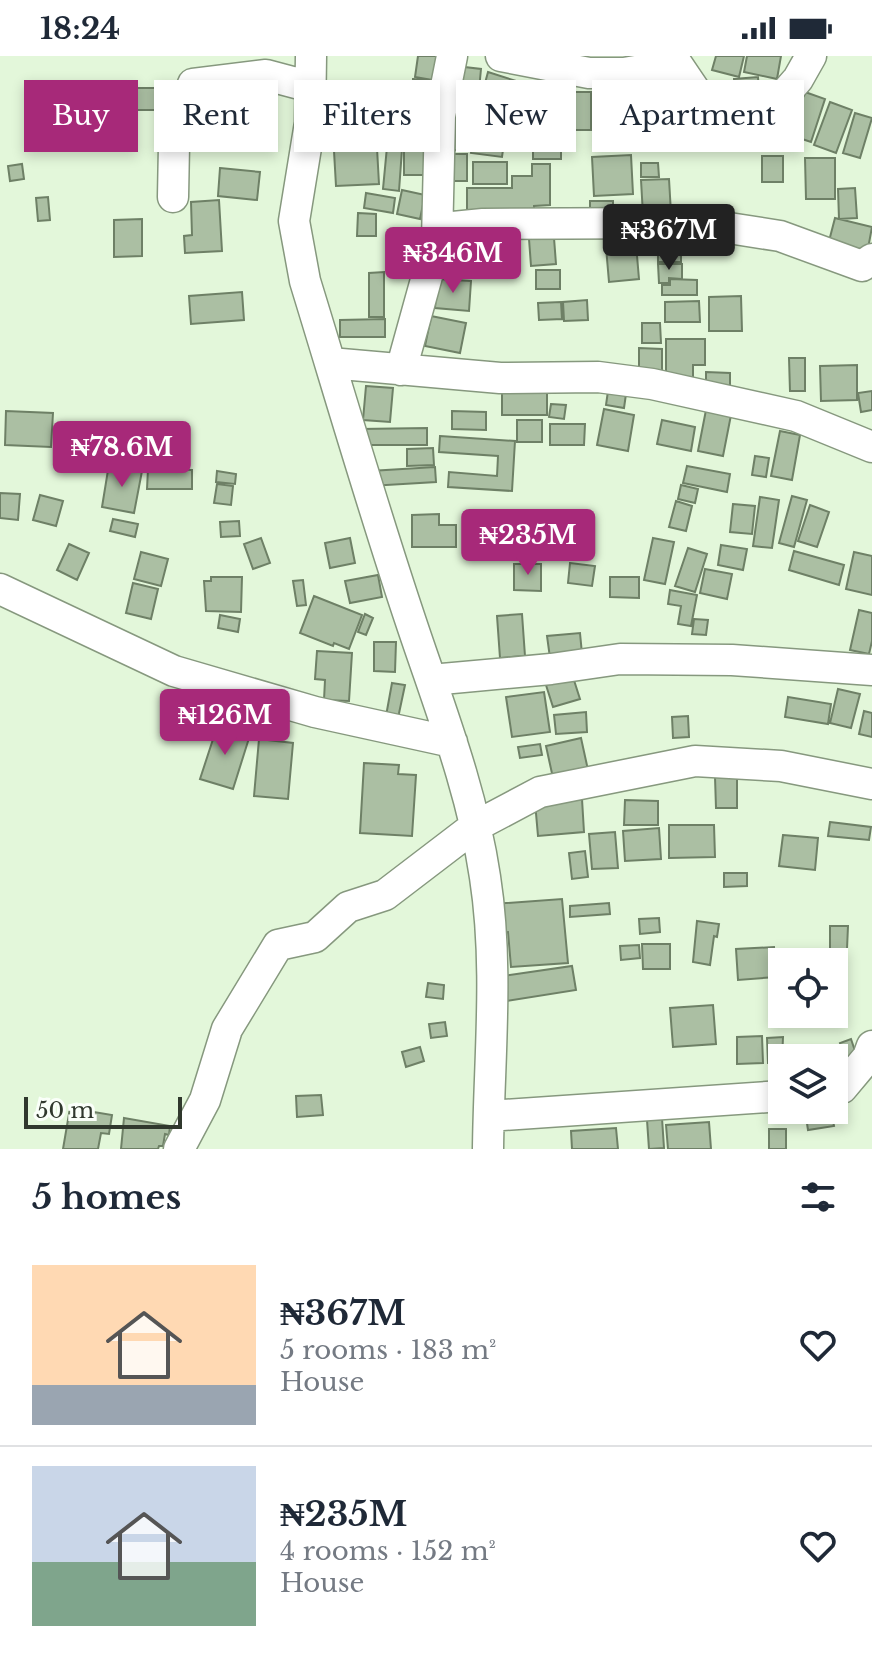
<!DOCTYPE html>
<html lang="en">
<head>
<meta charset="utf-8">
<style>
  body { margin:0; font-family:"Libre Baskerville",serif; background:#f2f2f3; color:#1f2937; height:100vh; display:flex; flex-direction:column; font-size:30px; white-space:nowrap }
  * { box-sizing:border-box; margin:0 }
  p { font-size:26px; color:#747a83 }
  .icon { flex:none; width:44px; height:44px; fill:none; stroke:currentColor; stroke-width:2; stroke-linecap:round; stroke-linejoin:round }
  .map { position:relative; height:1093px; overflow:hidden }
  .side { display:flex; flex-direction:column; background:#fff; flex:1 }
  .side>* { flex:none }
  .hud { position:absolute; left:24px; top:24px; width:824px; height:72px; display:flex; gap:16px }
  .controls { position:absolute; left:768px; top:892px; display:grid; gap:16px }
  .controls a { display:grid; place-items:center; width:80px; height:80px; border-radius:0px; background:#fff; box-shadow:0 4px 12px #0003; font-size:40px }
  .scale { position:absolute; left:24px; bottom:20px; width:158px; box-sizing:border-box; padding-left:8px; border:4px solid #30382d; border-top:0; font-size:22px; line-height:28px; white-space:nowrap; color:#30382d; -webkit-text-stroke:6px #fafff9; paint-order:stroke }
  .price { position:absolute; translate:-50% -68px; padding:0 18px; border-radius:8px; background:#a72979; color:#fff; font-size:26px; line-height:52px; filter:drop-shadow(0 2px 4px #0008) }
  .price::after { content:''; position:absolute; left:50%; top:48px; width:24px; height:18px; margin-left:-12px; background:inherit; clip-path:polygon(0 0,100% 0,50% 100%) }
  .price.active { background:#222; color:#fff }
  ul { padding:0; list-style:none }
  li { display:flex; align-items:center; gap:24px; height:200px; padding:0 32px }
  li+li { border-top:2px solid #e0e1e3 }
  li span { display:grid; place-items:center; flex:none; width:224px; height:160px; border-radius:0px; color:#555 }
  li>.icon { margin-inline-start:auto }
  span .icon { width:96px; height:96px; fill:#fffc; stroke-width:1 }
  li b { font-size:34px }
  h2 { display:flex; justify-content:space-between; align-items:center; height:96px; padding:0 32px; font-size:34px }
  .chip { padding:0 28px; border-radius:0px; background:#fff; box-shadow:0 4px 12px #0003; font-size:28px; line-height:72px }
  .chip.active { background:#a72979; color:#fff }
  .status { display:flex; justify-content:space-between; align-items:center; height:56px; padding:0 40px; background:#fff; direction:ltr }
  .status svg { height:22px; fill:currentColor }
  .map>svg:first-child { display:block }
  .building { fill:#abbfa3; stroke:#6e8066; stroke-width:2 }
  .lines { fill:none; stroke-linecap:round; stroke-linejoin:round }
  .minor-casing { stroke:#86987e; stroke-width:33 }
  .minor { stroke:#fff; stroke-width:30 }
</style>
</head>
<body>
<div class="status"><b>18:24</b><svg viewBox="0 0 49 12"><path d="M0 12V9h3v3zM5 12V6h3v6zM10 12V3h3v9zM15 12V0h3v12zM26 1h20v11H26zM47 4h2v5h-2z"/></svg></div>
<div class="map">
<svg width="872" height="1093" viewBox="0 0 872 1093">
  <rect width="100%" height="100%" fill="#e3f7da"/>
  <!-- building -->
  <path class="building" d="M 418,0 L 442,0 L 438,25 L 415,21 Z
    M 716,0 L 744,0 L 739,21 L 712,14 Z
    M 747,0 L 781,0 L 777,23 L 744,16 Z
    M 456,10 L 481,13 L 478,44 L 453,41 Z
    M 488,16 L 516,25 L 509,50 L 481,42 Z
    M 758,21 L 760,53 L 736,55 L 734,23 Z
    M 413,23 L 433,25 L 428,84 L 408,82 Z
    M 135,32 L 165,32 L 165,54 L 135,54 Z
    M 565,36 L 591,36 L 591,74 L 565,74 Z
    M 805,36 L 825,43 L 811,86 L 790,79 Z
    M 385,38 L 385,68 L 317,69 L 316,39 Z
    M 533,41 L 561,41 L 562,72 L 533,72 Z
    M 387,42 L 404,42 L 405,86 L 388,86 Z
    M 455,45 L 478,45 L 478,64 L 455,64 Z
    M 830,46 L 852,54 L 836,97 L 814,89 Z
    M 678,51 L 696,54 L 693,69 L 675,66 Z
    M 855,57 L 872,62 L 860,102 L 843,97 Z
    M 448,67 L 470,67 L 470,94 L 448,94 Z
    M 475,69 L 506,73 L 502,101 L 471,97 Z
    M 666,70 L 690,73 L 689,88 L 664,86 Z
    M 533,76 L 561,76 L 561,103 L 533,103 Z
    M 387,91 L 402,93 L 399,135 L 383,133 Z
    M 377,92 L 379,128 L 336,130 L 334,95 Z
    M 404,94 L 429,94 L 429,119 L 404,119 Z
    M 444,98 L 467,98 L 467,125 L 444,125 Z
    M 631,99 L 633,138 L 594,140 L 592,101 Z
    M 762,100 L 783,100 L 783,126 L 762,126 Z
    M 805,102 L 835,102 L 835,143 L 806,143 Z
    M 473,106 L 507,106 L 507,128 L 473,128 Z
    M 641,107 L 658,107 L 659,121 L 641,121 Z
    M 22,108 L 24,123 L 10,125 L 8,110 Z
    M 532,108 L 550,108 L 550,149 L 534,150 L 534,162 L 467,161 L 467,132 L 512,132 L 512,120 L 532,120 Z
    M 220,112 L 260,116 L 257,144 L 218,140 Z
    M 669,123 L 671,157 L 643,159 L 641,124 Z
    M 855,132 L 857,162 L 839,163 L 838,133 Z
    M 402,134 L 425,139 L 420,163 L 397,158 Z
    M 366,137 L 395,142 L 393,157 L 364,152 Z
    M 48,141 L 50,164 L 38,165 L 36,142 Z
    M 219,144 L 222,195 L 185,197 L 184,180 L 192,179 L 191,146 Z
    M 590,145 L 613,145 L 613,159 L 590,158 Z
    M 358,157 L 376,158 L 376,180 L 357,180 Z
    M 835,162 L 872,171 L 867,198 L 828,189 Z
    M 142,163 L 142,200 L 114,201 L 114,164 Z
    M 658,178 L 681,178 L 681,206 L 658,206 Z
    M 554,182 L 556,208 L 531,210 L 529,183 Z
    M 636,188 L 639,223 L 609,226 L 606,191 Z
    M 658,208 L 682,208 L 682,223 L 669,222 L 669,227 L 659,227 Z
    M 536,214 L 560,214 L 560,233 L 536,233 Z
    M 384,216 L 384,261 L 369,261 L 369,217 Z
    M 437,223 L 471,225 L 469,255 L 435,252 Z
    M 670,223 L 697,224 L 697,239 L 662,239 L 662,229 L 670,229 Z
    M 242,236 L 244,264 L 191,268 L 189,240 Z
    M 741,240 L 742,275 L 709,275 L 709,241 Z
    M 587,244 L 588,264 L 564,265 L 563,246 Z
    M 699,245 L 700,266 L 665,266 L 665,246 Z
    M 561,246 L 562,263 L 539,264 L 538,247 Z
    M 431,260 L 466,267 L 460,297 L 425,290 Z
    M 385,263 L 385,281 L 340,281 L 340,264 Z
    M 642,267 L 660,267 L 661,287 L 642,287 Z
    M 666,283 L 705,283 L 705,309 L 693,309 L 693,326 L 666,325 Z
    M 639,292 L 662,293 L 662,317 L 639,317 Z
    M 789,302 L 805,302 L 805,335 L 790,335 Z
    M 857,309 L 857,344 L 821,345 L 820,310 Z
    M 706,316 L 730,317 L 730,333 L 706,332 Z
    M 366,330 L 393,332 L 390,366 L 363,364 Z
    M 502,333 L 547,333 L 547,359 L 502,359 Z
    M 608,335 L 626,338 L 624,352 L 606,349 Z
    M 872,335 L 872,354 L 861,356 L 858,337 Z
    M 551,348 L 566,349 L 564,363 L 549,361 Z
    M 604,353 L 634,359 L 628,395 L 597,389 Z
    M 706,354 L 731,359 L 723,400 L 698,395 Z
    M 6,355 L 53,357 L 51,391 L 5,389 Z
    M 452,355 L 486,356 L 486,374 L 452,373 Z
    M 517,364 L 542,364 L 542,386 L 517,386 Z
    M 662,364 L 695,371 L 691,395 L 657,388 Z
    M 550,368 L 585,368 L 584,389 L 550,389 Z
    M 427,372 L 427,389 L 361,389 L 360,373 Z
    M 780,375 L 800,379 L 792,424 L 771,420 Z
    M 440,380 L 515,385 L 512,435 L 448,431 L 449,416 L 497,420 L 498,400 L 439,396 Z
    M 433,392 L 434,409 L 407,410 L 407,393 Z
    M 755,400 L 769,402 L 766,421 L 752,419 Z
    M 109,408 L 142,415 L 134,457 L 102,451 Z
    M 687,410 L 730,418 L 727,436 L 683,427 Z
    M 435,411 L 436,426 L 370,430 L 370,415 Z
    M 148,413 L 192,414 L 192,433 L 147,433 Z
    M 217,415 L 236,418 L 235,428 L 216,426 Z
    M 217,428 L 233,430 L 231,449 L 214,447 Z
    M 681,429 L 698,433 L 695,447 L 678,443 Z
    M 0,437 L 20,438 L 18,464 L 0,462 Z
    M 40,439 L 63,445 L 56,470 L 33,464 Z
    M 792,440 L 807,444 L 794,491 L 779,487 Z
    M 760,441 L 779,444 L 772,492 L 753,490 Z
    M 676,445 L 692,450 L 686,475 L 669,471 Z
    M 733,448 L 755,450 L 752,478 L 730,476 Z
    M 810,449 L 829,456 L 817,491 L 798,485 Z
    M 439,458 L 439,469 L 456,469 L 456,491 L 412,491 L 412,459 Z
    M 113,463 L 138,468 L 135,481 L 110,475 Z
    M 239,465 L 240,480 L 221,481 L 220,466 Z
    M 261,482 L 270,507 L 253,513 L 244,488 Z
    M 350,482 L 355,507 L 330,512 L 325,487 Z
    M 653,482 L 674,486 L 665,528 L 644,524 Z
    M 69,488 L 89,497 L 77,524 L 57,514 Z
    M 721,489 L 747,493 L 743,514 L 718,509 Z
    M 688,492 L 707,498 L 695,536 L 675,530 Z
    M 794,495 L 844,509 L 839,529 L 789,514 Z
    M 141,496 L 168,503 L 161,530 L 134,523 Z
    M 854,496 L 872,500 L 872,539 L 846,533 Z
    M 570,507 L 595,510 L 592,530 L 568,527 Z
    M 514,508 L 541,508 L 541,535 L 514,534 Z
    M 705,513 L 732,518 L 727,543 L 700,537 Z
    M 378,519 L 382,541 L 350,547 L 345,525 Z
    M 211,521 L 242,521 L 241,556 L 206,555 L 204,525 L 211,525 Z
    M 610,521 L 639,521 L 639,542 L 610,541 Z
    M 303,524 L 306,549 L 297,550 L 293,525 Z
    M 133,527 L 158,533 L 151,563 L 126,557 Z
    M 670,534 L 697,539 L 691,570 L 678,568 L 681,550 L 668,548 Z
    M 314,540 L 362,559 L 349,593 L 334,587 L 333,590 L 300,577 Z
    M 859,554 L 872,557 L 872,585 L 869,598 L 850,594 Z
    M 365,558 L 373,562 L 366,579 L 358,576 Z
    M 522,558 L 525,600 L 500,602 L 497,560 Z
    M 220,559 L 240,563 L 238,576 L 218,572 Z
    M 694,563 L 708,564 L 706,579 L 692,578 Z
    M 580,577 L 582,598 L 550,602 L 547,580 Z
    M 374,586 L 396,586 L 395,616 L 374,615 Z
    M 317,595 L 352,597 L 349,645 L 324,644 L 325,624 L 315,623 Z
    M 572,618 L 580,643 L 553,651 L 545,626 Z
    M 392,627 L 405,629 L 398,662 L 386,660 Z
    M 838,633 L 860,638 L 851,672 L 830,667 Z
    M 544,636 L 550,676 L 512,681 L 506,641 Z
    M 788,641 L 831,648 L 828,668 L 785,661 Z
    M 864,655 L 872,657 L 872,681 L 859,678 Z
    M 586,656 L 587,676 L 556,678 L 554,659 Z
    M 688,660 L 689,681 L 673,682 L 672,661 Z
    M 218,668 L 250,679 L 233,733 L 200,723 Z
    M 581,682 L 588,714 L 553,722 L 546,690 Z
    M 259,683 L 293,687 L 288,743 L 254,740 Z
    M 540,688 L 542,699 L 520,702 L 518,691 Z
    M 364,707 L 399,709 L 398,718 L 416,719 L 412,780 L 360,777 Z
    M 715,721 L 737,721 L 737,752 L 716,752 Z
    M 582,743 L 584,776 L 538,780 L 535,746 Z
    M 625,744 L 658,745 L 658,769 L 624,769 Z
    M 830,766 L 871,771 L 869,784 L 828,780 Z
    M 669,769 L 714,769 L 715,801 L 669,802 Z
    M 659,772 L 661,803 L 625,805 L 623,775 Z
    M 615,776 L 618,812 L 592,813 L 589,778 Z
    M 783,779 L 818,782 L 815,814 L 779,810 Z
    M 585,795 L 588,821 L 572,823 L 569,797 Z
    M 724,817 L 747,817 L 747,830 L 724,831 Z
    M 562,843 L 568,907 L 511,911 L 508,876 L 495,877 L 493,848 Z
    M 609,847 L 610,858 L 570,861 L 570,850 Z
    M 659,862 L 660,876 L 640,878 L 639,863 Z
    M 697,865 L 719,868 L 717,881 L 714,880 L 710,909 L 693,906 Z
    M 830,870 L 848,870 L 847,893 L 830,893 Z
    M 642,888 L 670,888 L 670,913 L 643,913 Z
    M 639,889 L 640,902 L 621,904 L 620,890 Z
    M 774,891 L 776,921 L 738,924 L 736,893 Z
    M 572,910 L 576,934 L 506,945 L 503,920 Z
    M 428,927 L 444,929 L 443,943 L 426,941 Z
    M 713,949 L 716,988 L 673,991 L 670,952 Z
    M 445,966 L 447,980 L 431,982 L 429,968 Z
    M 762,980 L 763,1007 L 737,1008 L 737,981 Z
    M 783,981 L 782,1006 L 768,1007 L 767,982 Z
    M 851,983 L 858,1004 L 847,1008 L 840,987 Z
    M 420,991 L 424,1005 L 406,1011 L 402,996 Z
    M 321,1039 L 323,1059 L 297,1061 L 296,1040 Z
    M 661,1047 L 664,1092 L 649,1093 L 647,1064 Z
    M 70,1052 L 112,1059 L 109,1078 L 101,1077 L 98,1093 L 63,1093 Z
    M 805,1054 L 831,1054 L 834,1070 L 808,1074 Z
    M 124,1062 L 170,1070 L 169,1079 L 165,1078 L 163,1090 L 159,1090 L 158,1093 L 121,1093 Z
    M 709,1066 L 711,1093 L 668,1093 L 666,1069 Z
    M 616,1072 L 618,1093 L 572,1093 L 571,1075 Z
    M 769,1073 L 786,1073 L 786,1093 L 769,1093 Z"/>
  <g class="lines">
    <!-- minor casing -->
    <g class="minor-casing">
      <path id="minor" d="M 311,0 L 310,67 L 294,165 L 305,225 C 340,339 373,453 411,566 C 439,650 472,733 485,821 C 499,911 489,1003 488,1093
        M 501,0 L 589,17 L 624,17 L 677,8 L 702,45 L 727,69 L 770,55 L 798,23 L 811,0
        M 173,141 L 174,89 L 193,28 L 266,19 L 311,31
        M 437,184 L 440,60 L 452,0
        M 330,307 L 500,322 L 598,321 L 652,328 L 796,360 L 872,391
        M 401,314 L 437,184 L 453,171 L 483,168 L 682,167 L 716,170 L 780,180 L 862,210 L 872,203
        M 0,533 L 174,615 L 315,656 L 452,686
        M 431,624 L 551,613 L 620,603 L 732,604 L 872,614
        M 834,1033 L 842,1032 L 868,1001 L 872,990
        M 489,1060 L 782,1040
        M 179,1093 L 205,1044 L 227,973 L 278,889 L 315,881 L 348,851 L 385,839 L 474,771 L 540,736 L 695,705 L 781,710 L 872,728"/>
    </g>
    <!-- minor -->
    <use href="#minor" class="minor"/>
  </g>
</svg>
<div class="controls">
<a><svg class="icon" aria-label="locate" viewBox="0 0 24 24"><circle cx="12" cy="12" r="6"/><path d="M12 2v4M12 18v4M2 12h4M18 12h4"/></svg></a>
<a><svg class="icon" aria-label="layers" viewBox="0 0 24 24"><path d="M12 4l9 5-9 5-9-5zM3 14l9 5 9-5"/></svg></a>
</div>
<div class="scale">50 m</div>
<b class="price active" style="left:669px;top:216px">₦367M</b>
<b class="price" style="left:453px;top:239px">₦346M</b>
<b class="price" style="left:122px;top:433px">₦78.6M</b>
<b class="price" style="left:528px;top:521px">₦235M</b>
<b class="price" style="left:225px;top:701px">₦126M</b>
<div class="hud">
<a class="chip active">Buy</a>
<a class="chip">Rent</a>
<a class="chip">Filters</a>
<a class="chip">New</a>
<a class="chip">Apartment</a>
</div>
</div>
<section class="side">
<h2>5 homes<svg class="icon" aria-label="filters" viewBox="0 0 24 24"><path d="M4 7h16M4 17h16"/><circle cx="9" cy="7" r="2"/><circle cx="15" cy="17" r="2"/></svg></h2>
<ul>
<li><span style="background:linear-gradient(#ffd9b3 75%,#9aa5b1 0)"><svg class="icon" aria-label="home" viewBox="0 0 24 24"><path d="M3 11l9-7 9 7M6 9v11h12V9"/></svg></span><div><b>₦367M</b><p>5 rooms · 183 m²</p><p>House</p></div><svg class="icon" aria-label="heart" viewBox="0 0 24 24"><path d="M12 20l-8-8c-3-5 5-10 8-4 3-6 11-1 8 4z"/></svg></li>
<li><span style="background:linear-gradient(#c9d6e8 60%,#7fa58c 0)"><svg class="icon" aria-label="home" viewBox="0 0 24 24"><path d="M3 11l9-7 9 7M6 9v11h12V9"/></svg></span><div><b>₦235M</b><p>4 rooms · 152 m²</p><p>House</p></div><svg class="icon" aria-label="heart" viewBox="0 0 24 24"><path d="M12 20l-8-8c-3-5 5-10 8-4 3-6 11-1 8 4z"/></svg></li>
</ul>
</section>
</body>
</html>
